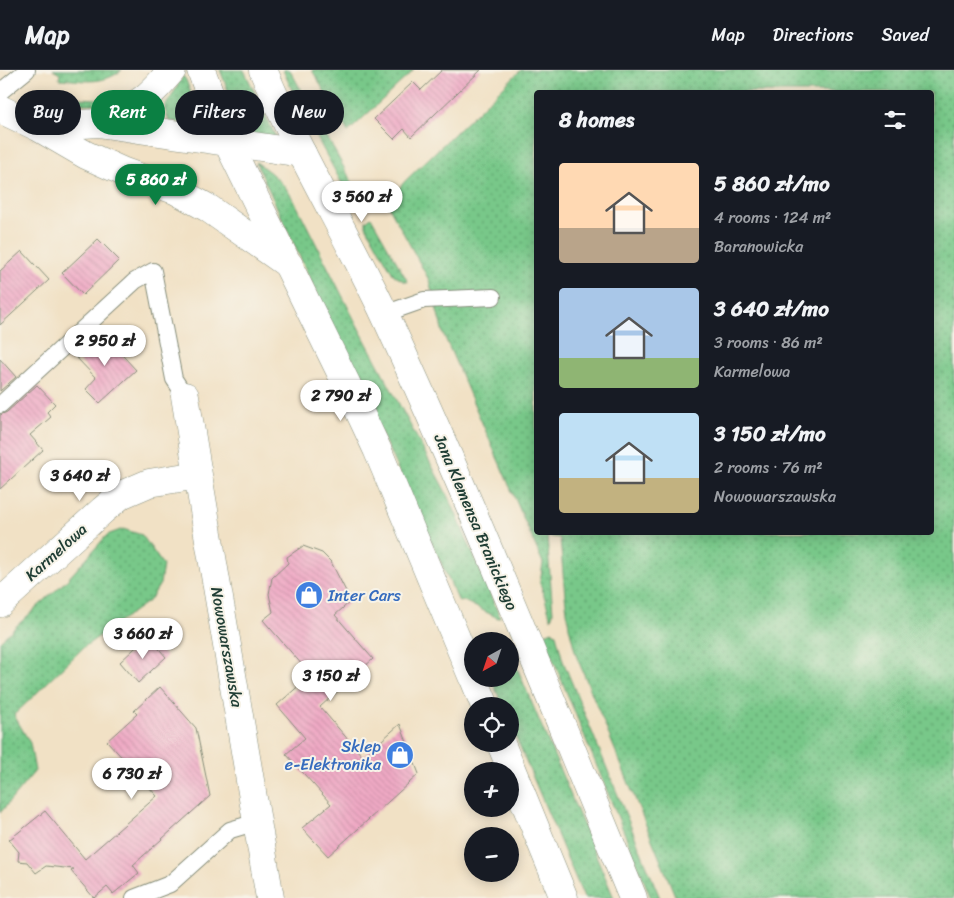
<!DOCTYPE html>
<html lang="en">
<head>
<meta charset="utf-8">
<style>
  body { margin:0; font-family:Sriracha,sans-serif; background:#242831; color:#f1f3f6; height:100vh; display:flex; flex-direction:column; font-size:19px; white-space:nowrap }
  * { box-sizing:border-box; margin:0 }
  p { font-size:16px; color:#9ea1a6 }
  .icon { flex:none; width:28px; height:28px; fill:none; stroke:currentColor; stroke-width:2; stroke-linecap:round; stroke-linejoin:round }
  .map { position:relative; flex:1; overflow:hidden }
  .side { position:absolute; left:534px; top:20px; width:400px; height:445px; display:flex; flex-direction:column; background:#171b24; border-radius:5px; box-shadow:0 2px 12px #0003 }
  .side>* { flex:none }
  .top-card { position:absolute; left:15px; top:20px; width:444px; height:45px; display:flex; gap:10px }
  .needle { width:32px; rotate:220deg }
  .controls { position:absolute; left:464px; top:562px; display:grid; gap:10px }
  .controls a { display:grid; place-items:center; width:55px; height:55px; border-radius:50%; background:#171b24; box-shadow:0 2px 12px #0003; font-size:25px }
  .price { position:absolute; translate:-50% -42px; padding:0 11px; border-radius:18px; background:#fff; color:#222; font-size:16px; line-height:32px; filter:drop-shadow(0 1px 2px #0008) }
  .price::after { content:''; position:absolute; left:50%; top:30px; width:15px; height:11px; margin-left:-8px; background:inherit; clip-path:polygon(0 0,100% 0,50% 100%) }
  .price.selected { background:#0b8043; color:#fff }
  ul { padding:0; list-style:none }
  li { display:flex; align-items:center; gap:15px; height:125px; padding:0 25px }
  li span { display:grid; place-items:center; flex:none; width:140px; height:100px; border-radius:5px; color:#555 }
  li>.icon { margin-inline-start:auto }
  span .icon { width:60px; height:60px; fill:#fffc; stroke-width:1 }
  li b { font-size:21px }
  h2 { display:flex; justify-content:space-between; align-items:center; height:60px; padding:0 25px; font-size:21px }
  .pill { padding:0 18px; border-radius:22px; background:#171b24; box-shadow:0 2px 12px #0003; font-size:18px; line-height:45px }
  .pill.selected { background:#0b8043; color:#fff }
  header { display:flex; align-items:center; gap:30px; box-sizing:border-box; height:70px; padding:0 25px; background:#171b24; border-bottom:1px solid #363941 }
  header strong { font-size:24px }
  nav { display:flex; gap:28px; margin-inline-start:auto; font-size:18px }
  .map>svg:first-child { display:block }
  .grass { fill:url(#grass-dots); stroke:#4c825e; fill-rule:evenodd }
  .building { fill:url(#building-back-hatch) }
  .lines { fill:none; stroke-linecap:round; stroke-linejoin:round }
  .lane-casing { stroke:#888f7c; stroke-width:18 }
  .street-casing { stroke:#888f7c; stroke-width:29 }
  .secondary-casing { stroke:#888f7c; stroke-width:29 }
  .lane { stroke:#fff; stroke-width:16 }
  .street { stroke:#fff; stroke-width:28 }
  .secondary { stroke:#fff; stroke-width:28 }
  .labels { text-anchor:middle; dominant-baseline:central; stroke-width:4; stroke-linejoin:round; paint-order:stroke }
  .street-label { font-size:16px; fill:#1f3d34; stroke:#f7f3e8 }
  .shop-label { font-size:16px; fill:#366cbe; stroke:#f7f3e8; text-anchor:start }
</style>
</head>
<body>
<header>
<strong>Map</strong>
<nav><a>Map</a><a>Directions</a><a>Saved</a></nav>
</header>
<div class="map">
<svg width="954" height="828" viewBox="0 0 954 828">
  <defs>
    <pattern id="grass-dots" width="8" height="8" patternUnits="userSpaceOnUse" patternTransform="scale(1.25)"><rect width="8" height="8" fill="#78c889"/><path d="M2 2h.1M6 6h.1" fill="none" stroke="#62a471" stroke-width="1.8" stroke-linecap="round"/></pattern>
    <pattern id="building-back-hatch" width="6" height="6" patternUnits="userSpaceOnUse" patternTransform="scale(1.25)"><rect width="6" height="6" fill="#efa9c4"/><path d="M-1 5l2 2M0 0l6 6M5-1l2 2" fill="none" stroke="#cc92a9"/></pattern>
  </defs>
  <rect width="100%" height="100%" fill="#f7f3e8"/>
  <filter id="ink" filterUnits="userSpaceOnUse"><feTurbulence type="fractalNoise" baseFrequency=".02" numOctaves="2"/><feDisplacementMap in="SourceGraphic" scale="10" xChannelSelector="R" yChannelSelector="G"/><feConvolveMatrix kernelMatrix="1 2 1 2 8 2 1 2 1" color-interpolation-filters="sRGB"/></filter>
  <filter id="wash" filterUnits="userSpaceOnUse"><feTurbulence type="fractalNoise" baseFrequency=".0096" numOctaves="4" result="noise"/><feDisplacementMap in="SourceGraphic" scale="20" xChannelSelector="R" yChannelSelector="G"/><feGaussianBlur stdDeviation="1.12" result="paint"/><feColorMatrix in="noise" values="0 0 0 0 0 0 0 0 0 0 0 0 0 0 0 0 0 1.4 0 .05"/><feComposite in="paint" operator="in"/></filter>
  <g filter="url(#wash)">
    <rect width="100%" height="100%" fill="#f1e1c5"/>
    <!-- grass -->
    <path class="grass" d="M 53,0 L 122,0 C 102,16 82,10 59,9 L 60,4 Z
      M 220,0 L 244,0 L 279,74 L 244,61 Z
      M 283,0 L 290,0 L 363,132 L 358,136 L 353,134 L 296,29 Z
      M 312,0 L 414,0 L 348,62 Z
      M 521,0 L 954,0 L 954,828 L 676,828 L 576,585 L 569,557 L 565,526 L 560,468 L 547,466 L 553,543 L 551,549 L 540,512 L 543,493 L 443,263 L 429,210 L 387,133 L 405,111 ZM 536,22 L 931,22 L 931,462 L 536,462 Z
      M 183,6 L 186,10 L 202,52 L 201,55 L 169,51 L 164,37 C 173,27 176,17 183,6 Z
      M 125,24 L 128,25 L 112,32 L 96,34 L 71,34 L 61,31 L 57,27 L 97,29 Z
      M 256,92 C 277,107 285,114 297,136 L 354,249 L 450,430 L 500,547 L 498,548 L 464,531 L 459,532 Z
      M 371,147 L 408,212 C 402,211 398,208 393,204 L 366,156 L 366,151 Z
      M 123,459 L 142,465 L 163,495 L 160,514 L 150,530 L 84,577 L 14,645 L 30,673 L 35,701 L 0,743 L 0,571 L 67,510 L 107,465 Z
      M 552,561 L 556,564 L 563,591 L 660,828 L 651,828 L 543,565 Z
      M 510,581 L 614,828 L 584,828 L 510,653 L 510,636 L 503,636 L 491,609 L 510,609 Z"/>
    <g id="blocks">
      <!-- building -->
      <path class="building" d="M 442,0 L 481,0 L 411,67 L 404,59 L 394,69 L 374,49 L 413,12 L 421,20 Z
        M 98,169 L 119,190 L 83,225 L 62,203 Z
        M 22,181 L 49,210 L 0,255 L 0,201 Z
        M 101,262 L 136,300 L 100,333 L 86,319 L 96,308 L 75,286 Z
        M 0,289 L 16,307 L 0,321 Z
        M 37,315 L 55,334 L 47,342 L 51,347 L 30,365 L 43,380 L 0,419 L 0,345 L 7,342 Z
        M 303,476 L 322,483 L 331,492 L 351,531 L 335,545 L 373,589 L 320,637 L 363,687 L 400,654 L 419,704 L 328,786 L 302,758 L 331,734 L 286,684 L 305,668 L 277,635 L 311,605 L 263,550 L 273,542 L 269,524 L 272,508 L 288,493 L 287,487 Z
        M 148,566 L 166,587 L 138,613 L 120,592 Z
        M 160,617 L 196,658 L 210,726 L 133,795 L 139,803 L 113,824 L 107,817 L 94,828 L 71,801 L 74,799 L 46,796 L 36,803 L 27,792 L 18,791 L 19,782 L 9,770 L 45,741 L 85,789 L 157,726 L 107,671 L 137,644 L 134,641 Z"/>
    </g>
  </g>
  <g filter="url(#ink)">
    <use href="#blocks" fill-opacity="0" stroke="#888f7c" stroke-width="1"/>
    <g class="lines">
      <!-- lane casing -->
      <g class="lane-casing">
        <path id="lane" d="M 0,22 L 27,0
          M 384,244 L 424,230 L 493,227
          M 0,335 L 135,211 L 153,201 L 174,309 L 185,326
          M 134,828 L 170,814 L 230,760 L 257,752"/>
      </g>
      <!-- street casing -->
      <g class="street-casing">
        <path id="street" d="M 0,39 L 38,57 L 86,85 L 124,102 L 175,120 L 208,138 L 289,195
          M 98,53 C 113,46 128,40 141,31 C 153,23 162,11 172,0
          M 38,57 L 98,53 L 302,83
          M 185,326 L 198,405 L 270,828
          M 0,533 L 103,440 L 121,425 L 149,413 L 198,405"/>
      </g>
      <!-- secondary casing -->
      <g class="secondary-casing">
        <path id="secondary" d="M 201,0 L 228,73 L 346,313 L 377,379 L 472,606
          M 263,0 C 298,84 346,162 385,245 C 474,437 552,633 633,828
          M 474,609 L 485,636
          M 501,674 L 564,828"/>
      </g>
      <!-- lane -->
      <use href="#lane" class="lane"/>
      <!-- street -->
      <use href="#street" class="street"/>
      <!-- secondary -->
      <use href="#secondary" class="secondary"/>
    </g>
  </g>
  <!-- icons -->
  <defs>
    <g id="shop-disc" transform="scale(1.4375)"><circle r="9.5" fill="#3f7fe0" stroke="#f7f3e8"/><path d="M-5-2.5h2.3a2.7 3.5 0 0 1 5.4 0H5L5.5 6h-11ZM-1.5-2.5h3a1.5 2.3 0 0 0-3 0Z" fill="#fff"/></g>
  </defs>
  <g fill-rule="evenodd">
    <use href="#shop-disc" x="309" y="525"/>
    <use href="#shop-disc" x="400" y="685"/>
  </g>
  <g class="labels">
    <!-- street labels -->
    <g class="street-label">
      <text transform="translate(476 452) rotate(67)">Jana Klemensa Branickiego</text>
      <text transform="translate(56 482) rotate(-42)">Karmelowa</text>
      <text transform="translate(227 577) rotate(80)">Nowowarszawska</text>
    </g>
    <!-- shop labels -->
    <g class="shop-label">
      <text x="328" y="525">Inter Cars</text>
      <text x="381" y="676" text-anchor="end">Sklep<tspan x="381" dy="18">e-Elektronika</tspan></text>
    </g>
  </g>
</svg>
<div class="controls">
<a><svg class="needle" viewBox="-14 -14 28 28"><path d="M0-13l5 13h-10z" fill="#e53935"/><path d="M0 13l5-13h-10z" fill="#9ea1a6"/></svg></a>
<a><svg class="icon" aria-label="locate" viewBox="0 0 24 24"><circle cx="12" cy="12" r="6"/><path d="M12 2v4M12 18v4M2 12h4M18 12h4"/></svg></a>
<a>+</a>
<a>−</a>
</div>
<b class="price selected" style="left:156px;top:136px">5 860 zł</b>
<b class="price" style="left:362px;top:153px">3 560 zł</b>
<b class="price" style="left:105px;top:297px">2 950 zł</b>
<b class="price" style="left:341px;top:352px">2 790 zł</b>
<b class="price" style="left:80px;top:432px">3 640 zł</b>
<b class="price" style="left:143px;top:590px">3 660 zł</b>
<b class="price" style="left:331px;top:632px">3 150 zł</b>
<b class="price" style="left:132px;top:730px">6 730 zł</b>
<div class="top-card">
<a class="pill">Buy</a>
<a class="pill selected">Rent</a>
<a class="pill">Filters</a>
<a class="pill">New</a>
</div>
<section class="side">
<h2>8 homes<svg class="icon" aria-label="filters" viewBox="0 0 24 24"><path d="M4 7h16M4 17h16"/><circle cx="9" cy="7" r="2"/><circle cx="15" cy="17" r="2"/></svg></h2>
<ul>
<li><span style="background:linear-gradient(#ffd9b3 65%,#b9a48a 0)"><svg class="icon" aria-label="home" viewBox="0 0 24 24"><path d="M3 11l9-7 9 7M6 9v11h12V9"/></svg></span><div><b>5 860 zł/mo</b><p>4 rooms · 124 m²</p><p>Baranowicka</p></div></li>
<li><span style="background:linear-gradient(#a9c7e8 70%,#8fb573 0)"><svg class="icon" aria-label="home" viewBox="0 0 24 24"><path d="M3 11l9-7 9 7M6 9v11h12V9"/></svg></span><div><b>3 640 zł/mo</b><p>3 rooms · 86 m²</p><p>Karmelowa</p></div></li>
<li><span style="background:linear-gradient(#bfe0f5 65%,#c2b280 0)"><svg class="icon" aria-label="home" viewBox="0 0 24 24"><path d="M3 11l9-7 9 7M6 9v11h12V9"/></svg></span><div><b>3 150 zł/mo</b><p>2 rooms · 76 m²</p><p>Nowowarszawska</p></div></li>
</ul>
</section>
</div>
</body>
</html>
